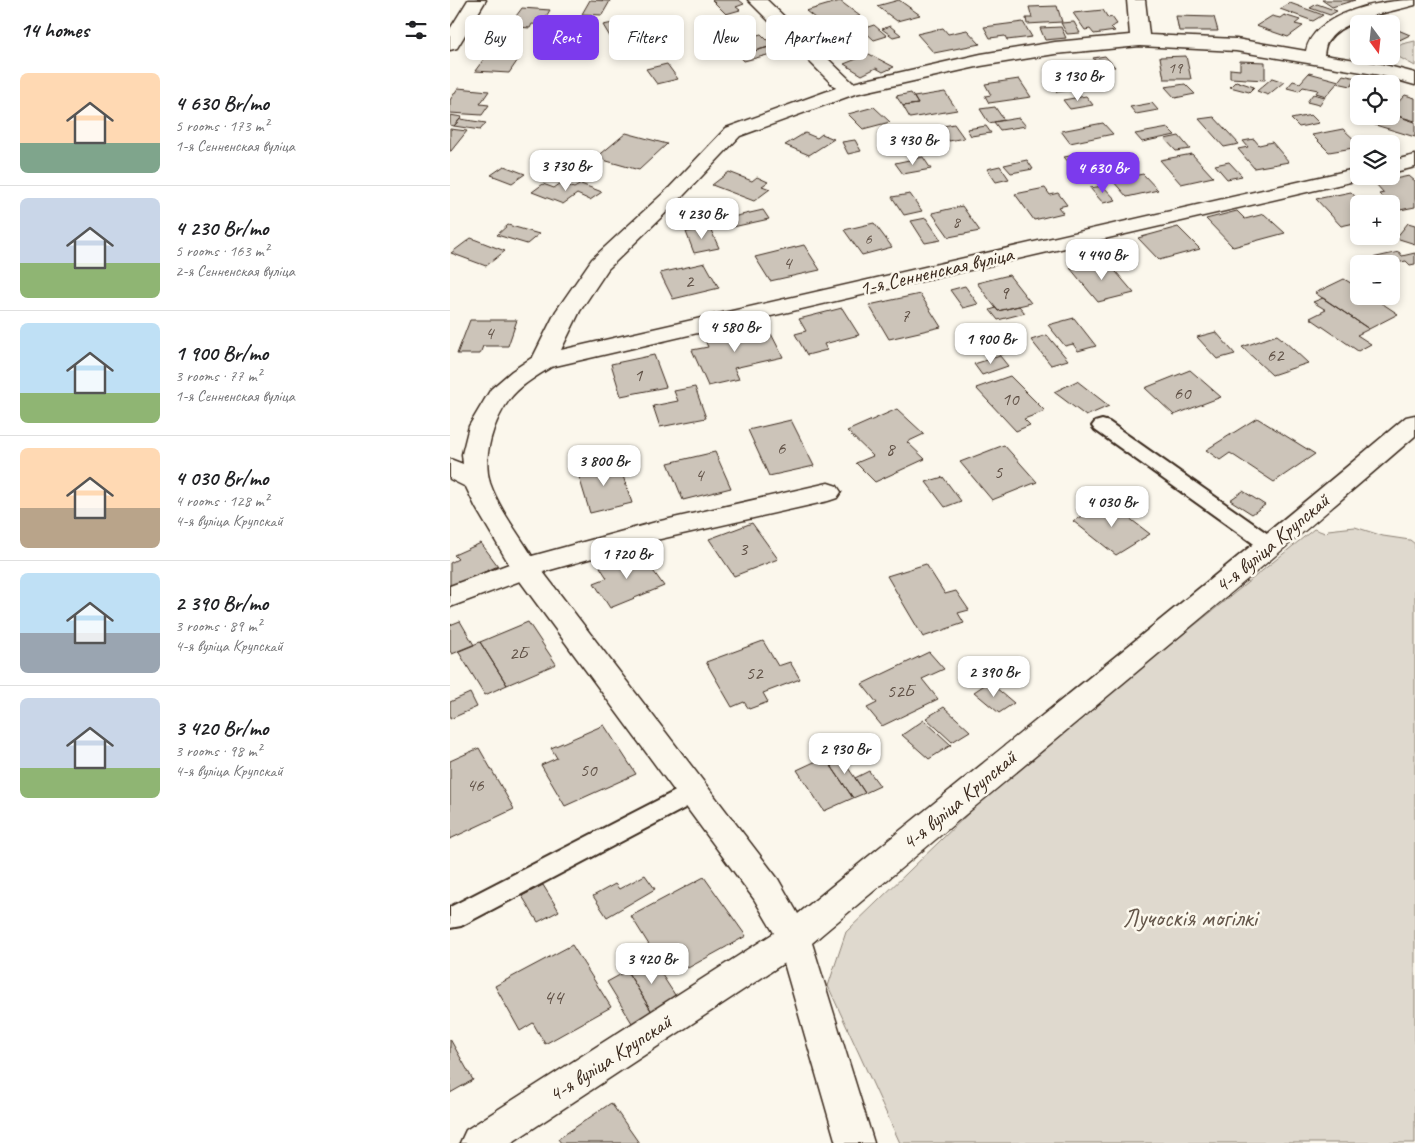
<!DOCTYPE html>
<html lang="en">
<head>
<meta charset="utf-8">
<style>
  body { margin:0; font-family:Caveat,sans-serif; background:#f2f2f2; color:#202124; height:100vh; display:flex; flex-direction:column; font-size:19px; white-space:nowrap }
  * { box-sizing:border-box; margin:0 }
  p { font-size:16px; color:#757577 }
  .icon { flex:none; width:28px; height:28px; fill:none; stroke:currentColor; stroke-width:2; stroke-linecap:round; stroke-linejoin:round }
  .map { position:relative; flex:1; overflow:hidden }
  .panel { display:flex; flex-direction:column; background:#fff; width:450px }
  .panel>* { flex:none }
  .hud { position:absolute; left:15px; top:15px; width:475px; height:45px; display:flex; gap:10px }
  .needle { width:32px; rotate:165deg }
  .buttons { position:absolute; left:900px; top:15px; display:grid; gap:10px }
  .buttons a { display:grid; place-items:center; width:50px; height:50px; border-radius:8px; background:#fff; box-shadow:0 2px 8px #0003; font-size:25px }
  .price { position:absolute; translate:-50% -42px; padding:0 11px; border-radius:10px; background:#fff; color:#222; font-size:16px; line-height:32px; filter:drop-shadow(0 1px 2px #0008) }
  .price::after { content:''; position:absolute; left:50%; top:30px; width:15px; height:11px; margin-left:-8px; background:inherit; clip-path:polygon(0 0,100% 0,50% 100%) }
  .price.on { background:#7c3aed; color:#fff }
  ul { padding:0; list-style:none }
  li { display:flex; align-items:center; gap:15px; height:125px; padding:0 20px }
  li+li { border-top:1px solid #e0e0e0 }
  li span { display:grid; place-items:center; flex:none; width:140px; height:100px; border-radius:8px; color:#555 }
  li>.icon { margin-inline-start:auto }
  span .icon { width:60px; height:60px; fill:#fffc; stroke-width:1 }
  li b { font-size:21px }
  h2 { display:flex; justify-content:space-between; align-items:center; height:60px; padding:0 20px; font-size:21px }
  .pill { padding:0 18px; border-radius:8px; background:#fff; box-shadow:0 2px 8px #0003; font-size:18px; line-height:45px }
  .pill.on { background:#7c3aed; color:#fff }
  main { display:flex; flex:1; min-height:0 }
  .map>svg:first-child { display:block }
  .green { fill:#dfd9ce; stroke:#8d8276 }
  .building { fill:#ccc4b9; stroke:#3b2a1e }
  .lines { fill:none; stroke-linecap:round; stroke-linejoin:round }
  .service-casing { stroke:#3b2a1e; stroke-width:4 }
  .minor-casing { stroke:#3b2a1e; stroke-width:3 }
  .service { fill:#fbf7ec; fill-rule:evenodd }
  .minor { fill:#fbf7ec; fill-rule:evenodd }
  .labels { text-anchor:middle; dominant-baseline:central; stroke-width:5; stroke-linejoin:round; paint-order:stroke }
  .far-number-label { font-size:16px; fill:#5f5045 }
  .number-label { font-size:19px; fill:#5f5045 }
  .street-label { font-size:21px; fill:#3b2a1e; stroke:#fbf7ec }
  .near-number-label { font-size:22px; fill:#5f5045 }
  .near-park-label { font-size:25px; fill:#64564a; stroke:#fbf7ec }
</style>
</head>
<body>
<main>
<section class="panel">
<h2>14 homes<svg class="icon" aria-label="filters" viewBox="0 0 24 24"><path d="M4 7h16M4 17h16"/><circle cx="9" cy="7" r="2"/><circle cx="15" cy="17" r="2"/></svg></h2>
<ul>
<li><span style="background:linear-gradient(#ffd9b3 70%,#7fa58c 0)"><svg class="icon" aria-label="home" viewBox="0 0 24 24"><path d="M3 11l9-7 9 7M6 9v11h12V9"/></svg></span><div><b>4 630 Br/mo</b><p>5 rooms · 173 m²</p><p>1-я Сенненская вуліца</p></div></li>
<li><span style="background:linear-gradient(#c9d6e8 65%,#8fb573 0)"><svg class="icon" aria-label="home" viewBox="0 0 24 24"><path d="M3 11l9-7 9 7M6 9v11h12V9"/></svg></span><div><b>4 230 Br/mo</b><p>5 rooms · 163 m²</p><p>2-я Сенненская вуліца</p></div></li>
<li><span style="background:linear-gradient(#bfe0f5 70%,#8fb573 0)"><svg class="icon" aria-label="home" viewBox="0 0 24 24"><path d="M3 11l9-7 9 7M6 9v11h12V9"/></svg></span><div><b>1 900 Br/mo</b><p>3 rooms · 77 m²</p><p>1-я Сенненская вуліца</p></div></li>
<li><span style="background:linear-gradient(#ffd9b3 60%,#b9a48a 0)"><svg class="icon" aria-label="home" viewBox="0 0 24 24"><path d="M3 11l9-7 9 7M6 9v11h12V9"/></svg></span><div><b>4 030 Br/mo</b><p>4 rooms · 128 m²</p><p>4-я вуліца Крупскай</p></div></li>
<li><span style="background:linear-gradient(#bfe0f5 60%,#9aa5b1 0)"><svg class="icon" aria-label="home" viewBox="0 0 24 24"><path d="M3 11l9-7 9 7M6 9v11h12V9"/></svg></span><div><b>2 390 Br/mo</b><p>3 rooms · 89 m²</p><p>4-я вуліца Крупскай</p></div></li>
<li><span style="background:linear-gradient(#c9d6e8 70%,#8fb573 0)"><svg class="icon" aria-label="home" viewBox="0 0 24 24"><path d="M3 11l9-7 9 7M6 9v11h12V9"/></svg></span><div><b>3 420 Br/mo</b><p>3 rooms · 98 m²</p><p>4-я вуліца Крупскай</p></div></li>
</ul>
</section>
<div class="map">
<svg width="965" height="1143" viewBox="0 0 965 1143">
  <rect width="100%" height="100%" fill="#fbf7ec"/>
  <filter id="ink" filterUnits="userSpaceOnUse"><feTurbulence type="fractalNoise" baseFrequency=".02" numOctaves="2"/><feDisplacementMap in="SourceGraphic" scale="10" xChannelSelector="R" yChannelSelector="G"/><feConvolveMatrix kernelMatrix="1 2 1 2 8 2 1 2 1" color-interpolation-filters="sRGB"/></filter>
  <g filter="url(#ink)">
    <!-- green -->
    <path class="green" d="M 965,41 L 965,66 L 945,55 L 945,49 L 952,44 Z
      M 905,527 L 933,536 L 960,540 L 965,544 L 965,1143 L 450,1143 L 378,986 L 396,932 L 555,778 L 864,529 L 875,533 L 878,530 Z"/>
    <!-- building -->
    <path class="building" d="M 140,0 L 160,1 L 152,15 L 132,14 Z
      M 262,0 L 289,0 L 294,4 L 286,7 L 290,10 L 276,14 Z
      M 449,0 L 470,15 L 447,21 L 427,6 Z
      M 872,0 L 905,0 L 882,7 Z
      M 390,1 L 410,16 L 375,26 L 356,11 Z
      M 840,3 L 873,15 L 863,21 L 830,9 Z
      M 867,4 L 887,11 L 880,15 L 860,8 Z
      M 607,6 L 612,22 L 577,24 L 576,18 L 582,18 L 579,7 Z
      M 72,8 L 100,10 L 91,25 L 82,24 L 80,28 L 68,27 L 71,24 L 61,23 Z
      M 653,10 L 658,18 L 662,17 L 667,24 L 661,27 L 665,31 L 644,34 L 640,29 L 635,30 L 623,13 Z
      M 834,15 L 850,20 L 845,24 L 853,26 L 838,37 L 806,26 L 822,16 L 830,18 Z
      M 726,16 L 764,17 L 768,31 L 729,31 Z
      M 189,18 L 198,33 L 162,40 L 153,25 Z
      M 573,22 L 582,37 L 557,40 L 555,36 L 540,38 L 534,27 Z
      M 624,22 L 630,33 L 617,34 L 611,23 Z
      M 424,25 L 437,36 L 424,40 L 412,29 Z
      M 440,26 L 451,35 L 443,37 L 432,29 Z
      M 611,27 L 616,38 L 595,40 L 590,28 Z
      M 941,27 L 960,35 L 941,44 Z
      M 493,28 L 498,34 L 517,30 L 530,44 L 484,53 L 467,34 Z
      M 311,34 L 323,46 L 289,55 L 277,43 Z
      M 411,35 L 418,40 L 400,45 L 393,40 Z
      M 193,40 L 197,47 L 166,52 L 163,45 Z
      M 323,46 L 329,52 L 294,61 L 289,55 Z
      M 39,52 L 72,54 L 59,73 L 25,71 Z
      M 419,54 L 444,67 L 433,72 L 426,68 L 412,75 L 394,64 Z
      M 655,56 L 665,67 L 652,69 L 643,58 Z
      M 736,56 L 741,79 L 714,79 L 710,57 Z
      M 790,61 L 815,62 L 815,80 L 780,78 L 780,69 L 790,70 Z
      M 217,64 L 228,79 L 207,84 L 196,69 Z
      M 633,68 L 647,86 L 607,92 L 600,84 L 609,82 L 602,74 Z
      M 859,73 L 889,81 L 876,96 L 866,93 L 868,90 L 853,87 L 849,91 L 837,88 L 843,81 L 850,83 Z
      M 893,75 L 906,78 L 901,86 L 887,83 Z
      M 822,78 L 834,82 L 818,95 L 807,91 Z
      M 569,79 L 581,97 L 539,103 L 535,96 L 541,95 L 535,84 Z
      M 786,81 L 804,87 L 799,92 L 780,87 Z
      M 735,84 L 745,94 L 725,98 L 715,87 Z
      M 8,88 L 39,91 L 30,104 L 39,105 L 32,115 L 0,113 L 0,100 Z
      M 495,92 L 507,110 L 460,118 L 453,106 L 468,104 L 464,97 Z
      M 461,93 L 468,104 L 453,106 L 446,96 Z
      M 863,94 L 875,97 L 869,105 L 857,102 Z
      M 955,95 L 965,98 L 965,121 L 941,114 L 941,110 Z
      M 636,96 L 643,105 L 620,109 L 613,100 Z
      M 702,103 L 708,110 L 686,114 L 680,107 Z
      M 424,107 L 440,122 L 413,129 L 398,114 Z
      M 545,107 L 554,120 L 539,123 L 530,109 Z
      M 941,114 L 965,122 L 965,137 L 909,120 L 913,116 L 941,116 Z
      M 0,115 L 12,117 L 4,126 L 0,125 Z
      M 861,115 L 869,123 L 849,127 L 841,119 Z
      M 764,117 L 789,144 L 774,147 L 749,119 Z
      M 569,118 L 576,126 L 550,130 L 544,122 Z
      M 10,119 L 36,123 L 30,130 L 4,126 Z
      M 653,123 L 663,134 L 620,143 L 611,131 Z
      M 504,124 L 514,138 L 499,141 L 488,127 Z
      M 536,126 L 541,133 L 521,136 L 517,129 Z
      M 718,128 L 725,135 L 692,142 L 685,134 Z
      M 0,129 L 17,131 L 1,151 L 0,151 Z
      M 893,129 L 909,144 L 909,147 L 879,152 L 862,135 Z
      M 176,133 L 217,144 L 189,170 L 146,158 Z
      M 355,133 L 367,138 L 372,134 L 384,139 L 359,155 L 335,145 Z
      M 729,136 L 740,149 L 726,151 L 715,139 Z
      M 804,139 L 809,145 L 822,142 L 839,162 L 804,168 L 788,149 L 798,147 L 793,141 Z
      M 405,140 L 411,151 L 398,154 L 392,142 Z
      M 742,154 L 763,177 L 731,184 L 710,160 Z
      M 626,155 L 640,170 L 627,172 L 614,157 Z
      M 473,157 L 481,169 L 453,174 L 445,163 Z
      M 577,160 L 583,169 L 561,173 L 554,165 Z
      M 99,161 L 110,165 L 96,175 L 85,171 Z
      M 779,162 L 792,176 L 777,179 L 765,165 Z
      M 54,166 L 75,174 L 62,183 L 41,175 Z
      M 550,166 L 559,179 L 546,182 L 537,169 Z
      M 279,172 L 302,181 L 307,177 L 318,182 L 312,186 L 320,189 L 304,201 L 262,185 Z
      M 693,174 L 708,190 L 677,197 L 662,180 Z
      M 959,176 L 965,181 L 965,207 L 945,211 L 941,204 L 939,204 L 929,194 L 934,193 L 925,183 Z
      M 111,183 L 124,188 L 131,184 L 152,192 L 140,200 L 127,194 L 113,204 L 82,192 L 93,184 L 104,188 Z
      M 653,186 L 666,200 L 653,203 L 640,188 Z
      M 595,188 L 600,195 L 608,193 L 617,205 L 608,207 L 613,213 L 584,220 L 565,194 Z
      M 901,192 L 912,204 L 909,204 L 909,222 L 891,226 L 866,199 Z
      M 460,194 L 472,211 L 454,215 L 442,197 Z
      M 512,206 L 530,231 L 499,237 L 482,213 Z
      M 313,210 L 319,219 L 283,227 L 278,218 Z
      M 787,211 L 795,219 L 814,214 L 835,233 L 783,247 L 756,219 Z
      M 476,218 L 491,240 L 475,243 L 461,221 Z
      M 424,223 L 442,247 L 412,255 L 394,230 Z
      M 958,223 L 965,225 L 965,244 L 946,238 Z
      M 58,225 L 89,234 L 77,244 L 47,235 Z
      M 728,227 L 750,249 L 709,260 L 688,238 Z
      M 260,228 L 269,248 L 244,253 L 236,232 Z
      M 21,238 L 55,251 L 36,266 L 1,253 Z
      M 354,245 L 370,270 L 320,281 L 305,257 Z
      M 949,252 L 952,256 L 965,253 L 965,264 L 960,265 L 956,261 L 941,264 L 916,264 L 913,260 Z
      M 655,259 L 684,293 L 648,302 L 620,268 Z
      M 255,263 L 269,288 L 223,299 L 210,273 Z
      M 559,275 L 581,303 L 548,311 L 527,283 Z
      M 894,279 L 909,288 L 909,296 L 921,296 L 948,314 L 919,329 L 865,293 Z
      M 515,286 L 528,304 L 513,308 L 500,290 Z
      M 470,294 L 491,327 L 439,339 L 419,305 Z
      M 873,298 L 919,329 L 907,335 L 921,344 L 908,351 L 860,318 L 876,310 L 863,302 Z
      M 569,306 L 575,313 L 548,320 L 540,310 L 546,308 L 548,311 Z
      M 392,308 L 409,335 L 374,344 L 377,350 L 357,355 L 345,334 L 356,331 L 349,319 Z
      M 624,318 L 646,346 L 628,351 L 623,344 L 615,346 L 598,325 Z
      M 20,320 L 67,320 L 58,346 L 33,346 L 30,354 L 7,354 Z
      M 316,324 L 333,357 L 284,368 L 289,379 L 258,386 L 242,350 L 258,347 L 254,338 Z
      M 766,332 L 785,354 L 767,359 L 747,337 Z
      M 555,333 L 568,350 L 549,355 L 535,338 Z
      M 597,335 L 618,360 L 601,365 L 581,340 Z
      M 827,335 L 832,339 L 858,363 L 822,375 L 792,347 Z
      M 204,355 L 216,387 L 171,396 L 161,364 Z
      M 550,356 L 558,366 L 532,375 L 524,364 Z
      M 740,370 L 771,397 L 724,415 L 695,388 Z
      M 560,376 L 595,411 L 574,419 L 580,425 L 566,431 L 526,388 Z
      M 627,381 L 659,406 L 636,416 L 604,392 Z
      M 245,387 L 256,418 L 210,427 L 203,406 L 228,401 L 224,391 Z
      M 447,409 L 474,434 L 457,442 L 475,459 L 425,482 L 406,463 L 423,456 L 397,431 Z
      M 807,418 L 865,454 L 824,482 L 780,453 L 770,460 L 756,450 Z
      M 341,420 L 364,466 L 319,476 L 298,430 Z
      M 554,445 L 587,482 L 542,500 L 510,462 Z
      M 265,452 L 281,488 L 233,500 L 218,463 Z
      M 168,461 L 182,503 L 140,513 L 127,470 Z
      M 493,477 L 511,501 L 495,507 L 476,482 Z
      M 793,491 L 815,505 L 802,514 L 780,500 Z
      M 657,501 L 700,534 L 666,555 L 623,521 Z
      M 302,523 L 328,559 L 284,576 L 259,539 Z
      M 31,543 L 48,566 L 0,587 L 0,563 L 8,559 L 4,555 Z
      M 189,551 L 214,586 L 160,608 L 144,583 L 157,578 L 150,567 Z
      M 476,564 L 495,594 L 506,591 L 519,610 L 508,613 L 514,623 L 473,637 L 437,576 Z
      M 10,621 L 24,645 L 2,654 L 0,651 L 0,625 Z
      M 78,622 L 106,664 L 57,685 L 30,642 Z
      M 313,641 L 328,666 L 340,662 L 350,679 L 313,693 L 318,702 L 299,709 L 294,702 L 282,707 L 256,662 Z
      M 30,642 L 57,685 L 35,695 L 8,651 Z
      M 479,652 L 494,669 L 472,679 L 488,699 L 432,726 L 417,708 L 427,703 L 412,684 Z
      M 539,682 L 564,703 L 549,713 L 524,692 Z
      M 20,693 L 27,707 L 0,719 L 0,702 Z
      M 494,707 L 520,731 L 502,742 L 476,718 Z
      M 474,720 L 501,745 L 479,759 L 452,735 Z
      M 154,725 L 186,774 L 115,806 L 91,765 L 107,758 L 101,748 Z
      M 29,748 L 64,809 L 0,839 L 0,761 Z
      M 387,752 L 405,778 L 415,793 L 403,798 L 375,757 Z
      M 375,757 L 403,798 L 374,811 L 347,770 Z
      M 419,771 L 430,786 L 415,793 L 405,778 Z
      M 195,875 L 205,889 L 157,917 L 143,896 L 165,884 L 169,889 Z
      M 254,877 L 296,936 L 238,968 L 223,947 L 206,956 L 181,916 Z
      M 93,885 L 109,911 L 88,922 L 72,896 Z
      M 122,945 L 161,1007 L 95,1044 L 83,1023 L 70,1031 L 45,986 Z
      M 201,958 L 227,998 L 202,1012 L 177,971 Z
      M 177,971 L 202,1012 L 182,1023 L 157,982 Z
      M 0,1039 L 23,1080 L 0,1093 Z
      M 161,1103 L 189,1143 L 111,1143 L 108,1139 Z"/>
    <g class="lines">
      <!-- service casing -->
      <g class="service-casing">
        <path id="service" d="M 652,420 L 659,422 L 828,541 L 831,546 L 828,551 L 821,553 L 814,551 L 645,430 L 642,426 L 645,422 Z
          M 243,782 L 252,785 L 255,792 L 252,799 L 11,926 L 0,928 L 0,907 Z"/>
      </g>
      <!-- minor casing -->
      <g class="minor-casing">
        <path id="minor" d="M 18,0 L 36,0 L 7,48 L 0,50 L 0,29 Z
          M 298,0 L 317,0 L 403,83 L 531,54 L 605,42 L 680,35 L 677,0 L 695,0 L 699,35 L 786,39 L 856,51 C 864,12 932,0 965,0 L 965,5 C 941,12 893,19 879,40 C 875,44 875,50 874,55 L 931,64 L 965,73 L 965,85 L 930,75 L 786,51 L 690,46 L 605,54 L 531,66 L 405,94 L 290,136 L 233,196 L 158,269 L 130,311 L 111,350 L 909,168 L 909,176 L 918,176 L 909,180 L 101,367 C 87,376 69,386 59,400 C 43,422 32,456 40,483 C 49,509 68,533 82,556 L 206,522 L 378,483 L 387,486 L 391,492 L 387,498 L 378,501 L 206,540 L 93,572 L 328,879 L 348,914 C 550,748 756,586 956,417 L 965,415 L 965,436 C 767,608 563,773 362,943 L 424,1143 L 386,1143 L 334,963 L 61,1143 L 10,1143 L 16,1130 L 324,933 L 304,899 L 70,581 L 0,607 L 0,586 L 59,564 L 26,508 L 16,487 L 0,479 L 0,459 L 13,464 L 12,454 L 19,426 L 38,394 L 41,389 L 62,371 L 83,357 L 106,311 L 142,259 L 219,188 L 276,128 L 386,88 Z
          M 965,155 L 965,167 L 941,173 L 941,161 Z"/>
      </g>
      <!-- service -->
      <use href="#service" class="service"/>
      <!-- minor -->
      <use href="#minor" class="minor"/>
    </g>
  </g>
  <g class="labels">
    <!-- far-number labels -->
    <g class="far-number-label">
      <text x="725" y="68">19</text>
      <text x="506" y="222">8</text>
      <text x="418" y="239">6</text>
    </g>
    <!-- number labels -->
    <g class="number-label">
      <text x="337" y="263">4</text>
      <text x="239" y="281">2</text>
      <text x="554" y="293">9</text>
      <text x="455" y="316">7</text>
      <text x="39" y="333">4</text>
      <text x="825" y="355">62</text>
      <text x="188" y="375">1</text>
      <text x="732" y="393">60</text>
      <text x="560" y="399">10</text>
      <text x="331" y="448">6</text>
      <text x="440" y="449">8</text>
      <text x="548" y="472">5</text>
      <text x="249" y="475">4</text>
      <text x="293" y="549">3</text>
      <text x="68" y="653">2Б</text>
      <text x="304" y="673">52</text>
      <text x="450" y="691">52Б</text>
      <text x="138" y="770">50</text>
      <text x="25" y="785">46</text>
    </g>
    <!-- street labels -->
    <g class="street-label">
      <text transform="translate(486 271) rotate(-13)">1-я Сенненская вуліца</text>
      <text transform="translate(822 543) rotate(-40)">4-я вуліца Крупскай</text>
      <text transform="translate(509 800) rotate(-40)">4-я вуліца Крупскай</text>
      <text transform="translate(160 1058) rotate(-33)">4-я вуліца Крупскай</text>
    </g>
    <!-- near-number labels -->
    <g class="near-number-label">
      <text x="103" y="997">44</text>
    </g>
    <!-- near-park labels -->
    <g class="near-park-label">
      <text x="740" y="918">Лучоскія могілкі</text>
    </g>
  </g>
</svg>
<div class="buttons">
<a><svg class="needle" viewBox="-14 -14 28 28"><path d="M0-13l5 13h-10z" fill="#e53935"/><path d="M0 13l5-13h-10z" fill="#757577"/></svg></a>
<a><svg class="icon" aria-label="locate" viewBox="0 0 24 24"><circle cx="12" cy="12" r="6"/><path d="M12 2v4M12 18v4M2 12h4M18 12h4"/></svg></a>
<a><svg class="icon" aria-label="layers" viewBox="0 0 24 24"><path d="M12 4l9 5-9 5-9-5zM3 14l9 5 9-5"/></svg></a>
<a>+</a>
<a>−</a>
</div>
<b class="price" style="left:628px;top:102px">3 130 Br</b>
<b class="price" style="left:463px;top:166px">3 430 Br</b>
<b class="price" style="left:116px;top:192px">3 730 Br</b>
<b class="price on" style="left:653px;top:194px">4 630 Br</b>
<b class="price" style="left:252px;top:240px">4 230 Br</b>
<b class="price" style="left:652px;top:281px">4 440 Br</b>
<b class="price" style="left:285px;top:353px">4 580 Br</b>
<b class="price" style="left:541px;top:365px">1 900 Br</b>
<b class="price" style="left:154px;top:487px">3 800 Br</b>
<b class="price" style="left:662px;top:528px">4 030 Br</b>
<b class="price" style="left:177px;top:580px">1 720 Br</b>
<b class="price" style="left:544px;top:698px">2 390 Br</b>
<b class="price" style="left:395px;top:775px">2 930 Br</b>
<b class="price" style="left:202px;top:985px">3 420 Br</b>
<div class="hud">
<a class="pill">Buy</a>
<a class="pill on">Rent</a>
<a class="pill">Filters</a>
<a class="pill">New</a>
<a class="pill">Apartment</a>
</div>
</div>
</main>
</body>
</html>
